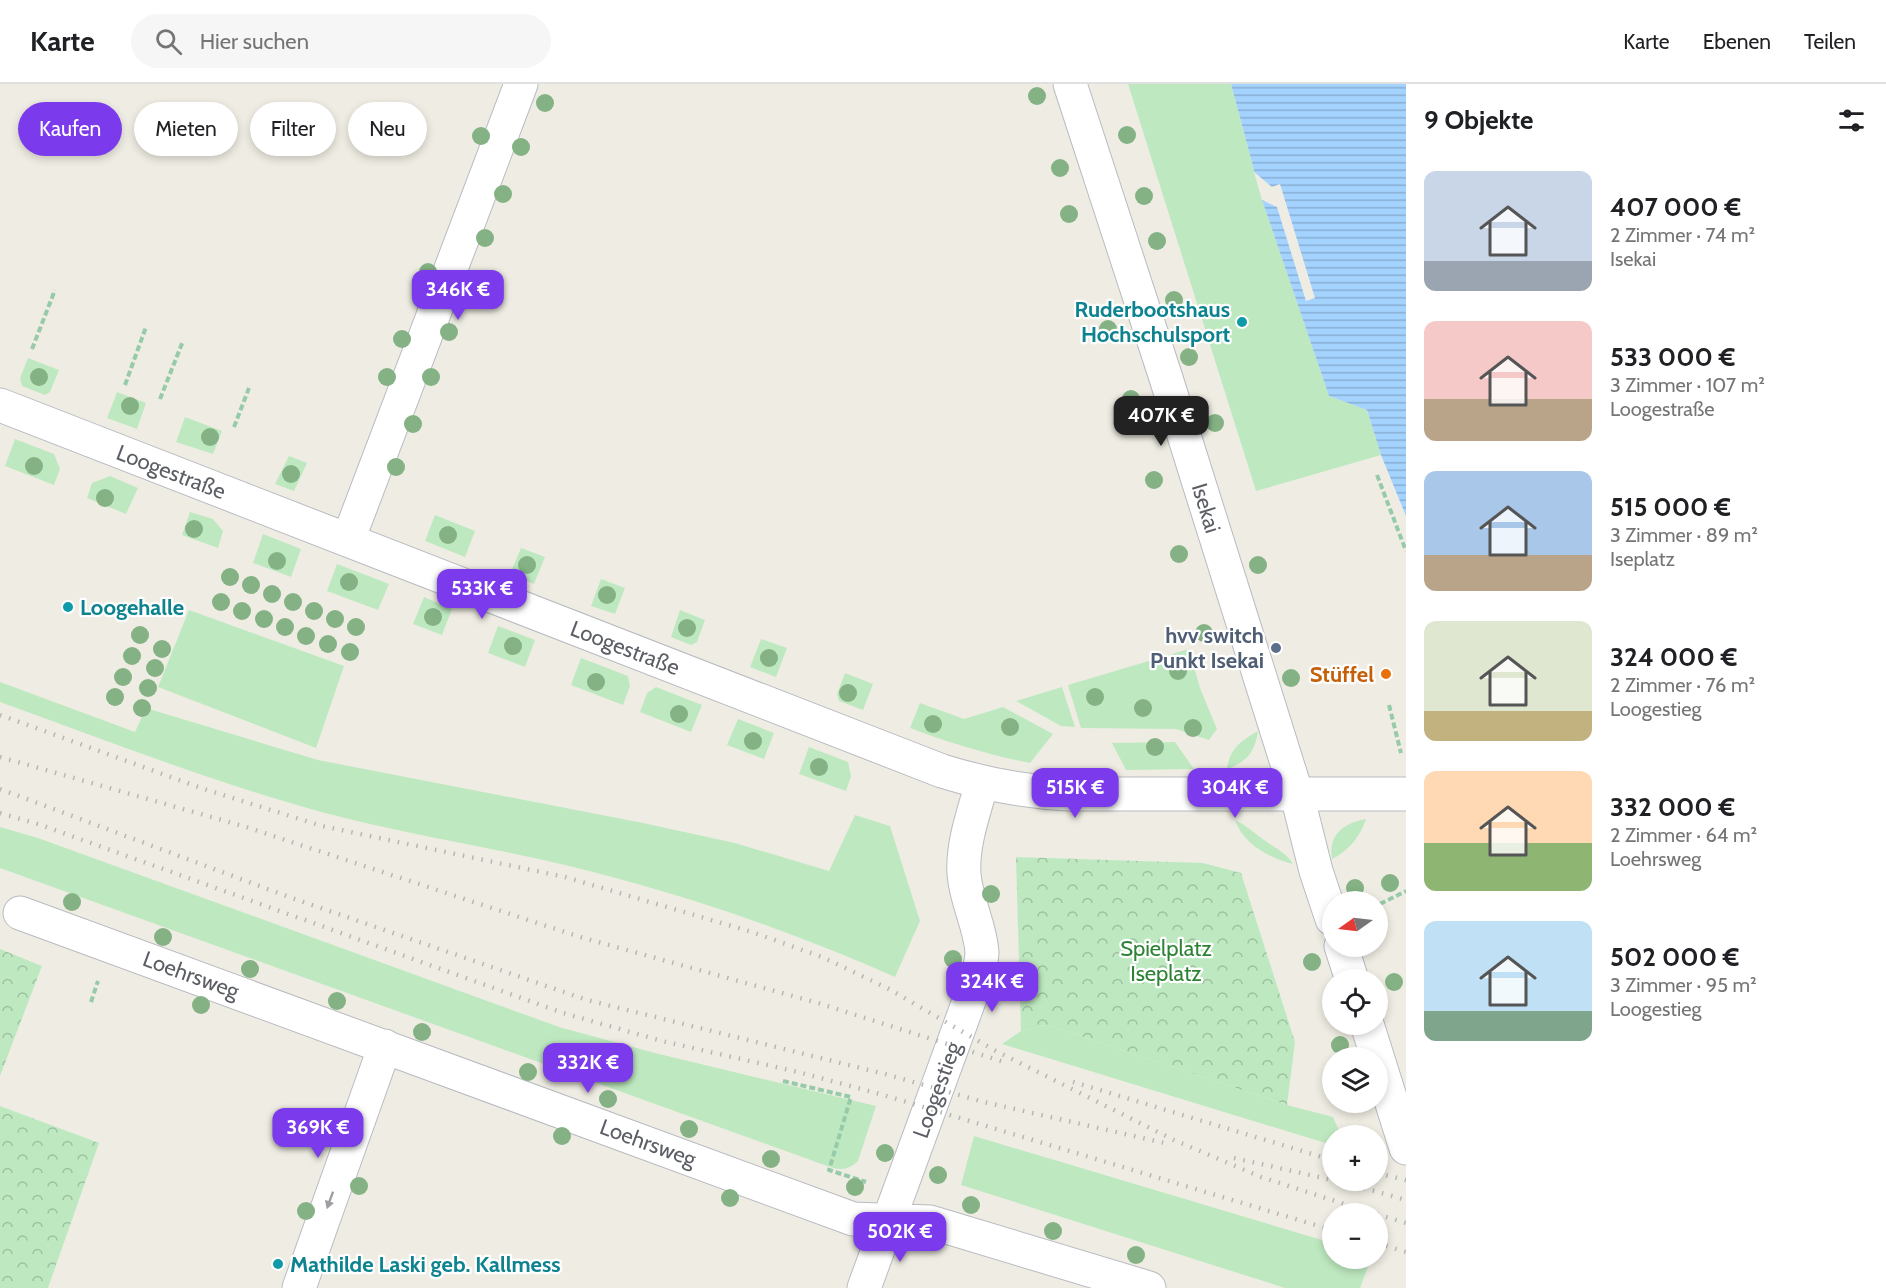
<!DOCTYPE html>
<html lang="de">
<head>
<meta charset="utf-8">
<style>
  body { margin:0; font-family:Cabin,sans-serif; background:#f6f6f6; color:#202124; height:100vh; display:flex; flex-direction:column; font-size:22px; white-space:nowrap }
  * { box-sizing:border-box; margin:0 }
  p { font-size:20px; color:#757577 }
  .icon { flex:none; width:33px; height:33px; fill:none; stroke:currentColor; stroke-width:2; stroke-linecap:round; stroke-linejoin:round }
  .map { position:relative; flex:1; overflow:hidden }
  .side { display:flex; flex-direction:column; background:#fff; width:480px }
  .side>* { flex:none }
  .guide { position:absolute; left:18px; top:18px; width:570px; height:54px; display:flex; gap:12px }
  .needle { width:39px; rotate:256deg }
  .fabs { position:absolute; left:1322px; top:807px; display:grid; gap:12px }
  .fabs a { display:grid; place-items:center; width:66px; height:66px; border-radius:50%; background:#fff; box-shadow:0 3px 9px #0003; font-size:30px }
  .price { position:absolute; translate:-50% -51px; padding:0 14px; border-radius:12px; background:#7c3aed; color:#fff; font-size:20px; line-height:39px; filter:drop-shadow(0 2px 3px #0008) }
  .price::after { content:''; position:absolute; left:50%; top:36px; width:18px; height:14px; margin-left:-9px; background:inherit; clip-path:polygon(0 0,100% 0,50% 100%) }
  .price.selected { background:#222; color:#fff }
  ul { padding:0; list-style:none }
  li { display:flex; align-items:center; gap:18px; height:150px; padding:0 18px }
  li span { display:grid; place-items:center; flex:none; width:168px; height:120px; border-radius:12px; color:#555 }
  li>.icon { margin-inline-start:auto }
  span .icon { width:72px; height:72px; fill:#fffc; stroke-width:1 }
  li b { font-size:26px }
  h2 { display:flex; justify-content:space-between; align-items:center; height:72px; padding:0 18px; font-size:26px }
  .tag { padding:0 21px; border-radius:27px; background:#fff; box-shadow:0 3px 9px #0003; font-size:21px; line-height:54px }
  .tag.selected { background:#7c3aed; color:#fff }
  header { display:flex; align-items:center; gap:36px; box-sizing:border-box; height:84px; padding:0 30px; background:#fff; border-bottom:2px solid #e0e0e0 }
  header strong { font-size:28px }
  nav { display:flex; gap:33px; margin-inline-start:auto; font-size:21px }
  .search { width:420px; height:54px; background:#f6f6f6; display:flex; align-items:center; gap:15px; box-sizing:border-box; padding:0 21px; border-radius:33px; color:#757577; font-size:22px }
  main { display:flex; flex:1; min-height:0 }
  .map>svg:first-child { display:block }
  .grass { fill:#bee9c0 }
  .forest { fill:url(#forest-crowns) }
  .water { fill:url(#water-rules) }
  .pier { fill:#efede3 }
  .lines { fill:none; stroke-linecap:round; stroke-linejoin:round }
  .minor-casing { stroke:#b8bbc1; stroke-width:35 }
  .path { stroke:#96caa8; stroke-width:4; stroke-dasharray:6 3; stroke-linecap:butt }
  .minor { stroke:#fff; stroke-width:33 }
  .rail { stroke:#b5b6b6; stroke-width:4.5; stroke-dasharray:1.5 8; stroke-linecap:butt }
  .tree { fill:#84b284 }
  .oneway { fill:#9d9fa3 }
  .culture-dot { fill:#0f9aa8; stroke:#fff; stroke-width:2 }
  .service-dot { fill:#5c6f8a; stroke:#fff; stroke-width:2 }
  .food-dot { fill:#e8710a; stroke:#fff; stroke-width:2 }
  .labels { text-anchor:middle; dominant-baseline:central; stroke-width:4.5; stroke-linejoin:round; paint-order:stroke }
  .culture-label { font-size:22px; font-weight:bold; fill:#0d838f; stroke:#fff; text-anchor:start }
  .street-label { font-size:22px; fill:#5b5f65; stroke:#fff }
  .service-label { font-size:22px; font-weight:bold; fill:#4e5e75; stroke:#fff; text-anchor:end }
  .food-label { font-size:22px; font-weight:bold; fill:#c56008; stroke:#fff; text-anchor:end }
  .park-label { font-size:22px; fill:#2d8236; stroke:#fff }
</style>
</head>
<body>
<header>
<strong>Karte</strong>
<div class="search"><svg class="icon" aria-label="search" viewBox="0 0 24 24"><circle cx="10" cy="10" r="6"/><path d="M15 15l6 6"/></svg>Hier suchen</div>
<nav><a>Karte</a><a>Ebenen</a><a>Teilen</a></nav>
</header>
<main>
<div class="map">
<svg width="1406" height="1204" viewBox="0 0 1406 1204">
  <defs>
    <pattern id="forest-crowns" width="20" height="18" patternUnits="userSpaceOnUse" patternTransform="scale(1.5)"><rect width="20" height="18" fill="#bee9c0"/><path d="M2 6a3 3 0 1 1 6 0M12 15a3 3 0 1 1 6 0" fill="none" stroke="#9dc0a0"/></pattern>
    <pattern id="water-rules" width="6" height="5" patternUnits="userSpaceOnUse" patternTransform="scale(1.5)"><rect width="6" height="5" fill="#a4d3ff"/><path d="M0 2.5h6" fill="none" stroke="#89aed2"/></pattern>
  </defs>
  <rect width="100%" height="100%" fill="#efede3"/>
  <!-- grass -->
  <path class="grass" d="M 1128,0 L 1231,0 L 1262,116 L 1329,312 L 1367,326 L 1381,371 L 1256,407 Z
    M 28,274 L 59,286 L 50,308 L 45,311 L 22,302 L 20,294 Z
    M 117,308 L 146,319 L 137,345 L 107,334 Z
    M 185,333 L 222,347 L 213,370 L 176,358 Z
    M 15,355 L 54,370 L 60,385 L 54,401 L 5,382 Z
    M 289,372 L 307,379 L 294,407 L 275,400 Z
    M 110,392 L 138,404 L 126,430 L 87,414 L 92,399 Z
    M 190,428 L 213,435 L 223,447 L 218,464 L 182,451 Z
    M 435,431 L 475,447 L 465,473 L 425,457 Z
    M 263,450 L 301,465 L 291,493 L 253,479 Z
    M 521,464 L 545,473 L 534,500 L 510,490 Z
    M 337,480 L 389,500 L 378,526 L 327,507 Z
    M 601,495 L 625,504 L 615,530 L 591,522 Z
    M 424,513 L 452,525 L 442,551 L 413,540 Z
    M 189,526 L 344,582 L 316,664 L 158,603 Z
    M 680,526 L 705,536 L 697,558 L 691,561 L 671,553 Z
    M 498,542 L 535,556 L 525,583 L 488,569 Z
    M 761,555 L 787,564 L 776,593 L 750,583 Z
    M 1189,565 L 1200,604 L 1217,645 L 1209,656 L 1176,645 L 1081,644 L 1068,601 Z
    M 581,574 L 628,592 L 630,602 L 623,621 L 571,601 Z
    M 845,589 L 873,600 L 863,626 L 839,617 L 837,610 Z
    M 0,598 L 135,648 L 146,624 L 318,676 L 643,739 L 735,759 L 829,787 L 855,731 L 890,742 L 920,837 L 895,893 C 790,846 677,808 565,781 C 485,762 404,750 325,729 C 215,699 108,657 0,618 Z
    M 656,603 L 702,621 L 691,648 L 640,628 L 647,609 Z
    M 1062,603 L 1075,643 L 1061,642 L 1016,617 Z
    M 920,619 L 964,635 L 1003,623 L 1053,650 L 1030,679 C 989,671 950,659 910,644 Z
    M 738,635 L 774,649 L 764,675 L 727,661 Z
    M 1258,647 C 1255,668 1247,678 1227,685 C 1229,665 1242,656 1258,647 Z
    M 1175,658 L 1194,685 L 1126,686 L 1112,659 Z
    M 809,663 L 848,678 L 851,692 L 846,707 L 799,690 Z
    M 1366,735 C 1361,751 1348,768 1332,775 C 1328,750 1344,739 1366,735 Z
    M 1235,736 C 1248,742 1256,751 1267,758 C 1277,765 1286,769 1293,780 C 1269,774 1243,760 1235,736 Z
    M 0,743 L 38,754 L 559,943 L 655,969 L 876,1022 L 858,1077 C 850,1085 842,1087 830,1083 L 0,784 Z
    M 1047,941 L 1287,1021 L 1333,1033 L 1341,1051 L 1332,1052 L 1332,1061 L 1002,960 L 1021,947 Z
    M 974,1052 L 1332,1159 L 1332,1174 L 1371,1175 L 1360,1204 L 1285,1204 L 961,1101 Z"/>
  <!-- forest -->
  <path class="forest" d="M 1016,773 L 1203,779 L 1241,789 L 1295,958 L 1287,1021 L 1047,941 L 1021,947 Z
    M 0,865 L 42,882 L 0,992 Z
    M 0,1022 L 99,1059 L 48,1204 L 0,1204 Z"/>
  <!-- water -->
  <path class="water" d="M 1231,0 L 1406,0 L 1406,432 L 1381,371 L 1367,326 L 1329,312 L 1262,116 Z"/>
  <!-- pier -->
  <path class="pier" d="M 1254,88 L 1272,103 L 1280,100 L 1315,214 L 1306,217 L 1277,123 L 1262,116 Z"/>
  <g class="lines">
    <!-- minor casing -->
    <g class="minor-casing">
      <path id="minor" d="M 1070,0 L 1165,291 L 1297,711 L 1316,787 L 1332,835
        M 0,321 L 942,687 C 984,700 1025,708 1069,710 L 1406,710
        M 348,456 L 521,0
        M 20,829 L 853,1135 L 930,1138 L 1149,1204
        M 1341,862 L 1352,896
        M 1367,940 L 1406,1064
        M 299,1204 L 385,962
        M 864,1204 L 977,895 C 979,886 982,876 982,868 C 980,841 966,817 964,790 C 962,760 974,728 982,699"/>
    </g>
    <!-- path -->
    <path class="path" d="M 32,265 L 55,206
      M 125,301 L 146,243
      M 160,315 L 183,257
      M 234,343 L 249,304
      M 1377,391 L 1406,467
      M 1389,621 L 1401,669
      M 1380,820 L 1406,807
      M 91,918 L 98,897
      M 783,997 L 851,1013 L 829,1086 L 866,1098"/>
    <!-- minor -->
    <use href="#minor" class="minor"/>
    <!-- rail -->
    <path class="rail" d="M 0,631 L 204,705 L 322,742 L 565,793 L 752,848 L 822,873 L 889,905 L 994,966 L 1174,1056 L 1261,1093 L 1375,1130
      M 0,673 L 243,742 L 580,853 L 818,919 L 1004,978
      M 0,705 L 289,813 L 587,916 L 885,990 L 984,1018 L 1169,1060
      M 0,729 L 41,741 L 563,929 L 662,957 L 798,988 L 880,1010 L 1332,1146
      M 1073,998 L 1332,1076
      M 1234,1074 L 1350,1100 L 1406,1116
      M 1377,1089 L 1406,1096
      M 1377,1130 L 1406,1139
      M 1377,1159 L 1406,1168"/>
  </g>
  <!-- trees -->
  <g class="tree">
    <circle cx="1037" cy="12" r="9"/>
    <circle cx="545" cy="19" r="9"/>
    <circle cx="1127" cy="51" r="9"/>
    <circle cx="481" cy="52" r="9"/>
    <circle cx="521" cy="63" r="9"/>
    <circle cx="1060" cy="84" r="9"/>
    <circle cx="503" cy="110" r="9"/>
    <circle cx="1144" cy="112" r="9"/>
    <circle cx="1069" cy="130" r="9"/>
    <circle cx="485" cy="154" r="9"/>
    <circle cx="1157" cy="157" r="9"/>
    <circle cx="428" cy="188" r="9"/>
    <circle cx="467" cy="201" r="9"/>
    <circle cx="1174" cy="216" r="9"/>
    <circle cx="1108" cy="245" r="9"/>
    <circle cx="449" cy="248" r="9"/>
    <circle cx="402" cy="255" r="9"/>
    <circle cx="1189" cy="273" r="9"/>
    <circle cx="39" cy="293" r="9"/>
    <circle cx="387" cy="293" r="9"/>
    <circle cx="431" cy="293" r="9"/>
    <circle cx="1131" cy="315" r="9"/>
    <circle cx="130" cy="322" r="9"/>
    <circle cx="1215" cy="339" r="9"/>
    <circle cx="413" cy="340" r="9"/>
    <circle cx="210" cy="353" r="9"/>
    <circle cx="34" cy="382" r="9"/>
    <circle cx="396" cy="383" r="9"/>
    <circle cx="291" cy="390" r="9"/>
    <circle cx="1154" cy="396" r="9"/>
    <circle cx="105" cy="414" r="9"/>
    <circle cx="194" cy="445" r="9"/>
    <circle cx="448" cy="451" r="9"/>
    <circle cx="1179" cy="470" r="9"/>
    <circle cx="277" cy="477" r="9"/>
    <circle cx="527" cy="481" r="9"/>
    <circle cx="1258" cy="481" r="9"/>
    <circle cx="230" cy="493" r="9"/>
    <circle cx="349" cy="498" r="9"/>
    <circle cx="251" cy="501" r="9"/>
    <circle cx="272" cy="510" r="9"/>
    <circle cx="607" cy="511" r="9"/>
    <circle cx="221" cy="518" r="9"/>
    <circle cx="293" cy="518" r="9"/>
    <circle cx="242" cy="527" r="9"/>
    <circle cx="314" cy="527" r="9"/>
    <circle cx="433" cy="533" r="9"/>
    <circle cx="264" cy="535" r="9"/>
    <circle cx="335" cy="535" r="9"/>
    <circle cx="285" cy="543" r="9"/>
    <circle cx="356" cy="543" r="9"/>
    <circle cx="687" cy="544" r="9"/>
    <circle cx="1204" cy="549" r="9"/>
    <circle cx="140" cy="551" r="9"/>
    <circle cx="306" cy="552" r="9"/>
    <circle cx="328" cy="560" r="9"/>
    <circle cx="513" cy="562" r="9"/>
    <circle cx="162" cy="565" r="9"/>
    <circle cx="350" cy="568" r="9"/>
    <circle cx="132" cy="572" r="9"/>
    <circle cx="769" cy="574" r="9"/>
    <circle cx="155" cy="584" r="9"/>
    <circle cx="1178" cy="587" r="9"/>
    <circle cx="123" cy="593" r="9"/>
    <circle cx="1291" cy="594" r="9"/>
    <circle cx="596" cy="598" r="9"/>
    <circle cx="148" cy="604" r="9"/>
    <circle cx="848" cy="609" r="9"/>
    <circle cx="115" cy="613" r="9"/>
    <circle cx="1095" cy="613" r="9"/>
    <circle cx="142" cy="624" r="9"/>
    <circle cx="1143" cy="624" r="9"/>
    <circle cx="679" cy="630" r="9"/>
    <circle cx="933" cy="640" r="9"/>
    <circle cx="1010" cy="643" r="9"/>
    <circle cx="1193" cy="644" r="9"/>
    <circle cx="753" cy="657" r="9"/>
    <circle cx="1155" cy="663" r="9"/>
    <circle cx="819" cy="683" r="9"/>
    <circle cx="1390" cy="799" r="9"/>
    <circle cx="1355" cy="804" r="9"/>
    <circle cx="991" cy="810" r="9"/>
    <circle cx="72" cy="818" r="9"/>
    <circle cx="163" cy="853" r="9"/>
    <circle cx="953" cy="875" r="9"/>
    <circle cx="1312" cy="878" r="9"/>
    <circle cx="250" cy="885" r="9"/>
    <circle cx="1394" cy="898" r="9"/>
    <circle cx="337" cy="917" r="9"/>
    <circle cx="201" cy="921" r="9"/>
    <circle cx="422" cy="948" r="9"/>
    <circle cx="1340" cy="961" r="9"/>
    <circle cx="528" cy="988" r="9"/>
    <circle cx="608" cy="1015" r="9"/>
    <circle cx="689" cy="1045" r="9"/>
    <circle cx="334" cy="1050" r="9"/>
    <circle cx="562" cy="1052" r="9"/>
    <circle cx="885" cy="1069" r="9"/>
    <circle cx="771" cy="1075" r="9"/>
    <circle cx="938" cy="1091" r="9"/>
    <circle cx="359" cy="1102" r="9"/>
    <circle cx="855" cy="1103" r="9"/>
    <circle cx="730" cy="1114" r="9"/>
    <circle cx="971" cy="1121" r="9"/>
    <circle cx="306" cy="1127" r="9"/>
    <circle cx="1053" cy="1147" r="9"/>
    <circle cx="1136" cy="1171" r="9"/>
  </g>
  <!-- one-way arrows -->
  <defs><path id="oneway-solid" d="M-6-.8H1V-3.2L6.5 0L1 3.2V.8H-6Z" transform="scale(1.5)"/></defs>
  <use class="oneway" href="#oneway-solid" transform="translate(330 1116) rotate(110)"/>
  <!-- markers -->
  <g class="culture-dot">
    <circle cx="1242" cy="238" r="6"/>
    <circle cx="68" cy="523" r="6"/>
    <circle cx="278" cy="1180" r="6"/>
  </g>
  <circle class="service-dot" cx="1276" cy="564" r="6"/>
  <circle class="food-dot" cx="1386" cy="590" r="6"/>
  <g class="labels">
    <!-- culture labels -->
    <g class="culture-label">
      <text x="1230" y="225" text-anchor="end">Ruderbootshaus<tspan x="1230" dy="25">Hochschulsport</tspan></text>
      <text x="80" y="523">Loogehalle</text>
      <text x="290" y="1180">Mathilde Laski geb. Kallmess</text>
    </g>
    <!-- street labels -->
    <g class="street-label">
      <text transform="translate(171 388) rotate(21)">Loogestraße</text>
      <text transform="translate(1206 424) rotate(73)">Isekai</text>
      <text transform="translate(625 564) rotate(21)">Loogestraße</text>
      <text transform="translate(191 891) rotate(20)">Loehrsweg</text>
      <text transform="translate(937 1006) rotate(-70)">Loogestieg</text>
      <text transform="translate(648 1059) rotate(20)">Loehrsweg</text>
    </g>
    <!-- service labels -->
    <g class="service-label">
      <text x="1264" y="551">hvv switch<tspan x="1264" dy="25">Punkt Isekai</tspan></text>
    </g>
    <!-- food labels -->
    <g class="food-label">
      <text x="1374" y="590">Stüffel</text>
    </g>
    <!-- park labels -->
    <g class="park-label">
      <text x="1166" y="864">Spielplatz<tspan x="1166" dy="25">Iseplatz</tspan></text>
    </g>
  </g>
</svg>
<div class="fabs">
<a><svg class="needle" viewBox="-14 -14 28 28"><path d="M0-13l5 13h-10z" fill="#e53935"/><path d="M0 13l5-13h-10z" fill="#757577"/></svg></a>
<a><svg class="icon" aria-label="locate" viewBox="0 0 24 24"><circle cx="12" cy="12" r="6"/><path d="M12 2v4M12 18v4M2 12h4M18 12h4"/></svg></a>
<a><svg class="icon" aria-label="layers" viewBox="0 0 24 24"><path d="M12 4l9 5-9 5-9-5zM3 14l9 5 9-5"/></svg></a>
<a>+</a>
<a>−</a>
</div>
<b class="price" style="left:458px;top:237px">346K €</b>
<b class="price selected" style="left:1161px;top:363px">407K €</b>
<b class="price" style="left:482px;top:536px">533K €</b>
<b class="price" style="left:1075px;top:735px">515K €</b>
<b class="price" style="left:1235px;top:735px">304K €</b>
<b class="price" style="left:992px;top:929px">324K €</b>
<b class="price" style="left:588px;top:1010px">332K €</b>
<b class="price" style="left:318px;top:1075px">369K €</b>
<b class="price" style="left:900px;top:1179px">502K €</b>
<div class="guide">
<a class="tag selected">Kaufen</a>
<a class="tag">Mieten</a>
<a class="tag">Filter</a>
<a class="tag">Neu</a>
</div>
</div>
<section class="side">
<h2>9 Objekte<svg class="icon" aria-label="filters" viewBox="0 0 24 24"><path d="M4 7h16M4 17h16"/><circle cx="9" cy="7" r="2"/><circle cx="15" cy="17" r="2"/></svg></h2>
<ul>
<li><span style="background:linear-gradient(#c9d6e8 75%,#9aa5b1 0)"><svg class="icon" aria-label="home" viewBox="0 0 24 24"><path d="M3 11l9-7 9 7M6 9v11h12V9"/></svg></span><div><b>407 000 €</b><p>2 Zimmer · 74 m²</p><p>Isekai</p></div></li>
<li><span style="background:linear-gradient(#f6c9c9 65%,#b9a48a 0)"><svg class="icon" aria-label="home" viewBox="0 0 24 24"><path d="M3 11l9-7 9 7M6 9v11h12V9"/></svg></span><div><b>533 000 €</b><p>3 Zimmer · 107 m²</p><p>Loogestraße</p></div></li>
<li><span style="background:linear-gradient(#a9c7e8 70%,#b9a48a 0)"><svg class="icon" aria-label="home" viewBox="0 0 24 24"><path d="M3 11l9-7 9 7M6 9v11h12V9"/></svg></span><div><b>515 000 €</b><p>3 Zimmer · 89 m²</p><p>Iseplatz</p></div></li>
<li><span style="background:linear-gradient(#dfe7d0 75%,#c2b280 0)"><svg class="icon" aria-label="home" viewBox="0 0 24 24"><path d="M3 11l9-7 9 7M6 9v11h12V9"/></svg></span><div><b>324 000 €</b><p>2 Zimmer · 76 m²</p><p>Loogestieg</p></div></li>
<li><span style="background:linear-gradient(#ffd9b3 60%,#8fb573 0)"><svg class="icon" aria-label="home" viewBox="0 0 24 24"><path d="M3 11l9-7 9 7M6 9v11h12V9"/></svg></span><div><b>332 000 €</b><p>2 Zimmer · 64 m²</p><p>Loehrsweg</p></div></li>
<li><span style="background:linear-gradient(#bfe0f5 75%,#7fa58c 0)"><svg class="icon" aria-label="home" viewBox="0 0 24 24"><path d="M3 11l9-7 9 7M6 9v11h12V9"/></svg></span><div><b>502 000 €</b><p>3 Zimmer · 95 m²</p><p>Loogestieg</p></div></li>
</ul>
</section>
</main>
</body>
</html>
